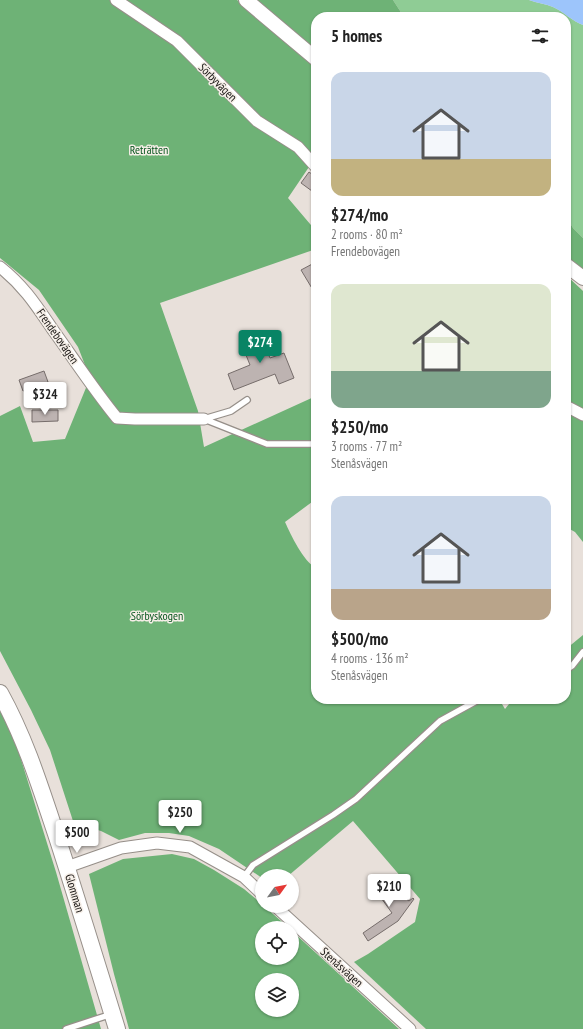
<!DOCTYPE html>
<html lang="en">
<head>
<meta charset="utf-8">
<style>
  body { margin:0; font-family:"PT Sans Narrow",sans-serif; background:#f2f2f2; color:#222; height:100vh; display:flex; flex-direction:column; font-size:15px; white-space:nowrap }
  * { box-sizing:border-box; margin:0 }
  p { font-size:13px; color:#767676 }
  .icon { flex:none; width:22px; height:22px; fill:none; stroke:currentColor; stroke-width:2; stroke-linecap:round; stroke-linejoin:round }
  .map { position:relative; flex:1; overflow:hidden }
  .panel { position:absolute; left:311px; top:12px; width:260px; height:692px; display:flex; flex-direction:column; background:#fff; border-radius:16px; box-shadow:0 1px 3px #0004 }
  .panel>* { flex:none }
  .needle { width:26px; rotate:57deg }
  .buttons { position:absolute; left:255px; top:869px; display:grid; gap:8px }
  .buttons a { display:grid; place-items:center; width:44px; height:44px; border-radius:50%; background:#fff; box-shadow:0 1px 3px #0004; font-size:20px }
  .price { position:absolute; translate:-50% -34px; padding:0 9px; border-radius:4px; background:#fff; color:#222; font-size:13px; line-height:26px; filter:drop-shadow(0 1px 2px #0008) }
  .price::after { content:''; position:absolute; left:50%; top:24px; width:12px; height:9px; margin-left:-6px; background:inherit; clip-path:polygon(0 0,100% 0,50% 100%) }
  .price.on { background:#088465; color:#fff }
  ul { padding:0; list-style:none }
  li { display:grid; align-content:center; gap:8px; height:212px; padding:0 20px }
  li span { display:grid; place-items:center; height:124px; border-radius:12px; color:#555 }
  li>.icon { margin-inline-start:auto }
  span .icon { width:72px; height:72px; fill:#fffc; stroke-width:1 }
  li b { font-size:17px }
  h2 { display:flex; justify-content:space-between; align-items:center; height:48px; padding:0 20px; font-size:17px }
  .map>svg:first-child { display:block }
  .green { fill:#8fcc95 }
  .forest { fill:#6eb276; fill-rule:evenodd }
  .water { fill:#9dc5fb }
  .building { fill:#bdb3b1; stroke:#766d6b }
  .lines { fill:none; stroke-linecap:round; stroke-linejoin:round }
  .service-casing { stroke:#968f89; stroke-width:8 }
  .minor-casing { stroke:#968f89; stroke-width:13 }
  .tertiary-casing { stroke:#968f89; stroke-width:16 }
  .secondary-casing { stroke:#968f89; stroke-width:18 }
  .service { stroke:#fff; stroke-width:5.5 }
  .minor { stroke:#fff; stroke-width:11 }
  .tertiary { stroke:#fff; stroke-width:14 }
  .secondary { stroke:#fff; stroke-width:16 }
  .labels { text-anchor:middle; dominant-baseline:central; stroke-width:3; stroke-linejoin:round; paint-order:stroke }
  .street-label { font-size:12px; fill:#161311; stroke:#f5eee7 }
  .park-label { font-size:12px; fill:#06551d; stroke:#f5eee7 }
</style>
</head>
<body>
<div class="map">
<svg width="583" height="1029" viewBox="0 0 583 1029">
  <rect width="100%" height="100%" fill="#e8e0da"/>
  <!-- green -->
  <path class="green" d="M 393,0 L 529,0 C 537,3 546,4 553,7 C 564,12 572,21 583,25 L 583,238 L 573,228 L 566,216 L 566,17 L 404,17 Z"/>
  <!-- forest -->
  <path class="forest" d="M 0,0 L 237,0 L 316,63 L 316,162 L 313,161 L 288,198 L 316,231 L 316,249 L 160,303 L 198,411 L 204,447 L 316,396 L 316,499 L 285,522 C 291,535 303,561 316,568 L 316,699 L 499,699 L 505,709 L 513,699 L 566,699 L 566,649 L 583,635 L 583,1029 L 426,1029 L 354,962 L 368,954 L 415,922 L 420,899 L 353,821 L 288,876 L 262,876 L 262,878 L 219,849 L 189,836 L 169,833 L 145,833 L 119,840 L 101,831 L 80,825 L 73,821 L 50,750 L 31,710 L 0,651 L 0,416 L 20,406 L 33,442 L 65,439 L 90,378 L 78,347 L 39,290 L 0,258 Z
    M 250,0 L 393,0 L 404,17 L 316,17 L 316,56 Z
    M 566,216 L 573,228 L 583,238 L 583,271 L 566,260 Z
    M 566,275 L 583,291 L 583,542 L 575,532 L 566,527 Z
    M 0,711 L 15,740 L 56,872 L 101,1029 L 0,1029 Z
    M 172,854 L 194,859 L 214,870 L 244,889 L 262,904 L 262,906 L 264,906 L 289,928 L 262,928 L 262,958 L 292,958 L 292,931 L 399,1029 L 129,1029 L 114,974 L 89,874 L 123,859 ZM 262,980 L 292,980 L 292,1010 L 262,1010 Z"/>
  <!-- water -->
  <path class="water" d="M 529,0 L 583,0 L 583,25 C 572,21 564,12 553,7 C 546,4 537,3 529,0 Z"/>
  <!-- building -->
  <path class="building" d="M 309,172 L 316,177 L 316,194 L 301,183 Z
    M 316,262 L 316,295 L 301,270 Z
    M 259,332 L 270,358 L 284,353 L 294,378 L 279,384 L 275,374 L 234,390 L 228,374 L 250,365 L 240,340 Z
    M 44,371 L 48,382 L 23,391 L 19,380 Z
    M 32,410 L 58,410 L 58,421 L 32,422 Z
    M 389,877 L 398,889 L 395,891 L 409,901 L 413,898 L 414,899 L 398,921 L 368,941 L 363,933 L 392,913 L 374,888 Z"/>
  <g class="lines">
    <!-- service casing -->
    <g class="service-casing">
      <path id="service" d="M 204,419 L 267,444 L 316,444
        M 204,419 L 231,411 L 247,400
        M 566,670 L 572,666 L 583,652
        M 244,877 L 253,865 L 333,815 L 356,799 L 440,721 L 480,699
        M 66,1029 L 112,1014"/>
    </g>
    <!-- minor casing -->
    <g class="minor-casing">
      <path id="minor" d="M 116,0 L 177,41 L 257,121 L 298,147 L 316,167
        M 0,267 C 24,286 36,305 53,330 C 74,359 94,390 117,418 L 135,419 L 204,419
        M 566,406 L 583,415
        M 67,867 L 121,848 L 157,843 L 190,847 L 244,877 L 262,894
        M 275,906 L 410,1029"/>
    </g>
    <!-- tertiary casing -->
    <g class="tertiary-casing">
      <path id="tertiary" d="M 246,0 L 316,59
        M 566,265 L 583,278"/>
    </g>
    <!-- secondary casing -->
    <g class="secondary-casing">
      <path id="secondary" d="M 0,693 C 25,738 40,786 56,834 C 77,899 97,964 117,1029"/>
    </g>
    <!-- service -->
    <use href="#service" class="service"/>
    <!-- minor -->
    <use href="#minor" class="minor"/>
    <!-- tertiary -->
    <use href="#tertiary" class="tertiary"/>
    <!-- secondary -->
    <use href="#secondary" class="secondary"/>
  </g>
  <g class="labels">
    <!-- street labels -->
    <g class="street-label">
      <text transform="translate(218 82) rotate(45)">Sörbyvägen</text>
      <text transform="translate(58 336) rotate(55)">Frendebovägen</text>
      <text transform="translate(75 893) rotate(73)">Glomman</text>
      <text transform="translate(342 967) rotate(42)">Stenåsvägen</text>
    </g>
    <!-- park labels -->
    <g class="park-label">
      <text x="149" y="149">Reträtten</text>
      <text x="157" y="615">Sörbyskogen</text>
    </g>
  </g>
</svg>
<div class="buttons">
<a><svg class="needle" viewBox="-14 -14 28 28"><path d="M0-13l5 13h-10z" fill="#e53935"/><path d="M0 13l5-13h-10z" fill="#767676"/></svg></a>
<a><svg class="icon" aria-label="locate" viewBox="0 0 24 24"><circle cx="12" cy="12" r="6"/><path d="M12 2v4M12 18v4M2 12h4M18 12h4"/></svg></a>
<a><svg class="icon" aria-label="layers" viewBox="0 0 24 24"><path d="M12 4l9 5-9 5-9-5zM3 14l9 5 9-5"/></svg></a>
</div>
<b class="price on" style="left:260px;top:364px">$274</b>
<b class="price" style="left:45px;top:416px">$324</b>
<b class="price" style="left:180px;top:834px">$250</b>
<b class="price" style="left:77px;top:854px">$500</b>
<b class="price" style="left:389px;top:908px">$210</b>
<section class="panel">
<h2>5 homes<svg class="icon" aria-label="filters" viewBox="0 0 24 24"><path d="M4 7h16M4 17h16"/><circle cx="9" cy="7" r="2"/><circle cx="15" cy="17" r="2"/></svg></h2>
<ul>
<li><span style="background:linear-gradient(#c9d6e8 70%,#c2b280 0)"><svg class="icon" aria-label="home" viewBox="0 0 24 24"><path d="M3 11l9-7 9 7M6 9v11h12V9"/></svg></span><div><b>$274/mo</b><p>2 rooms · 80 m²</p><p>Frendebovägen</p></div></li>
<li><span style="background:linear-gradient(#dfe7d0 70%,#7fa58c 0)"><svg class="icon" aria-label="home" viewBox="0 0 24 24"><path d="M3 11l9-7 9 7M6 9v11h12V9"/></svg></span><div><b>$250/mo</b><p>3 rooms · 77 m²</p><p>Stenåsvägen</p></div></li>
<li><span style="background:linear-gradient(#c9d6e8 75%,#b9a48a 0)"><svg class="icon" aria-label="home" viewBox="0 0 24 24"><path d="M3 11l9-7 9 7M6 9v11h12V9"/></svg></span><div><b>$500/mo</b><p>4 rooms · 136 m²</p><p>Stenåsvägen</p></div></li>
</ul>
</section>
</div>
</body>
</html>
